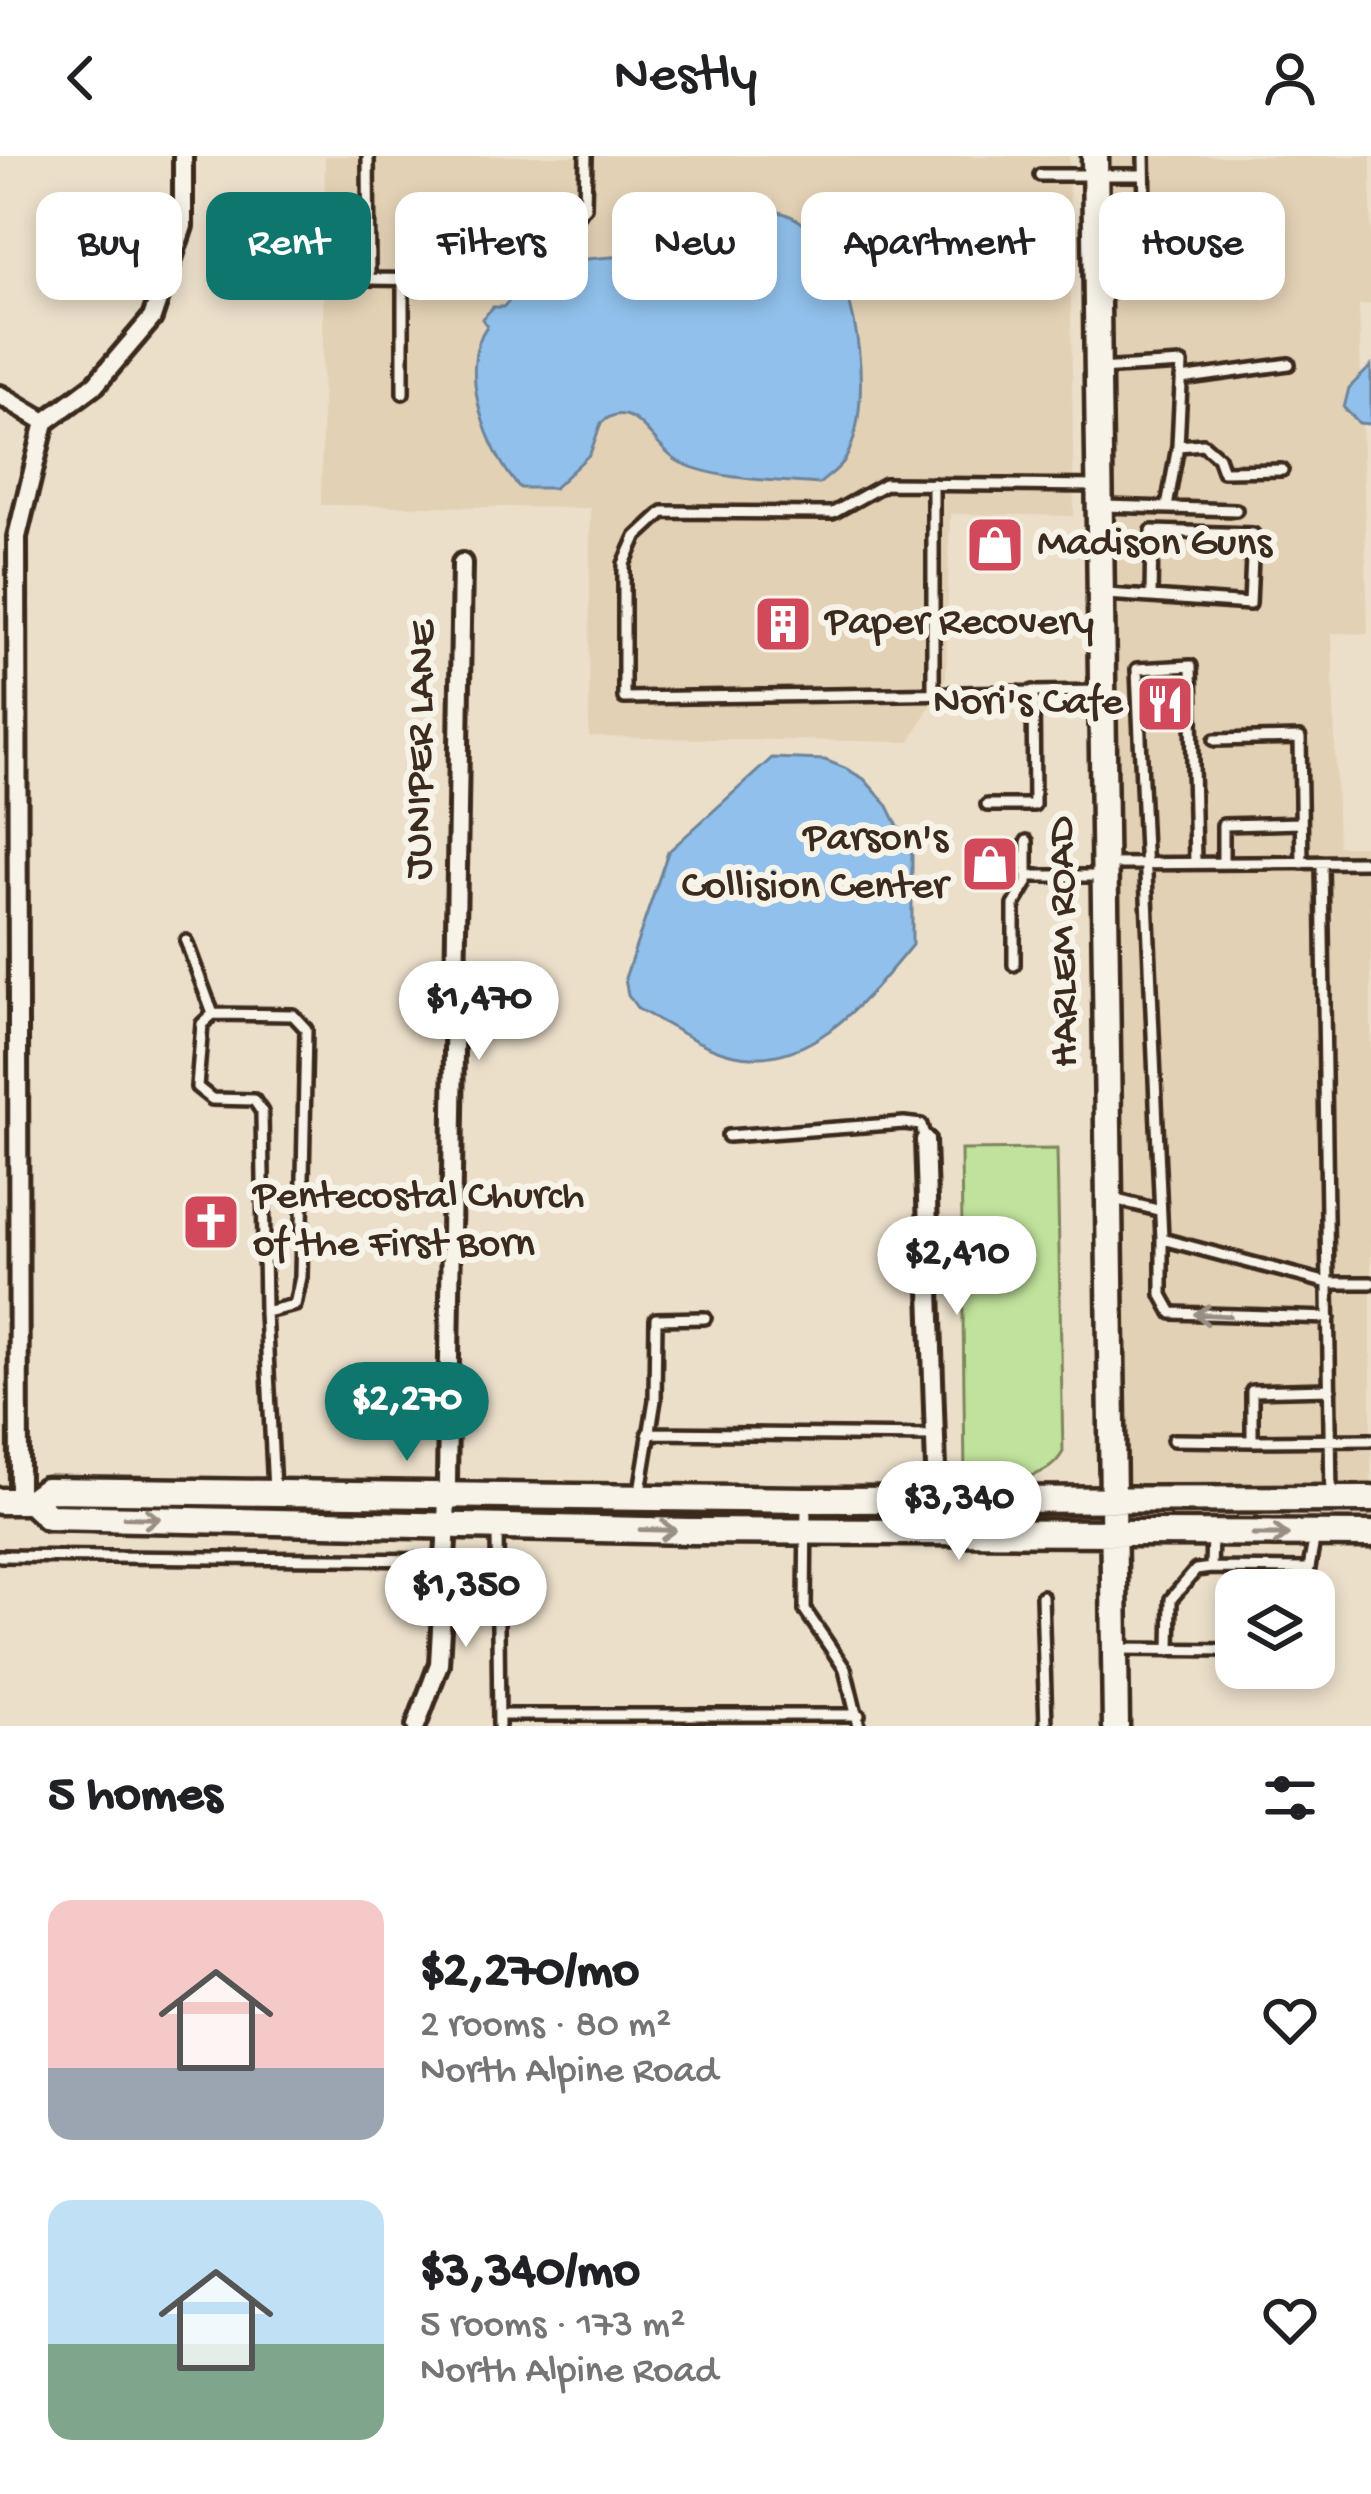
<!DOCTYPE html>
<html lang="en">
<head>
<meta charset="utf-8">
<style>
  body { margin:0; font-family:"Gochi Hand",sans-serif; background:#f2f2f2; color:#202124; height:100vh; display:flex; flex-direction:column; font-size:45px; white-space:nowrap }
  * { box-sizing:border-box; margin:0 }
  p { font-size:39px; color:#757577 }
  .icon { flex:none; width:66px; height:66px; fill:none; stroke:currentColor; stroke-width:2; stroke-linecap:round; stroke-linejoin:round }
  .map { position:relative; height:1570px; overflow:hidden }
  .panel { display:flex; flex-direction:column; background:#fff; flex:1 }
  .panel>* { flex:none }
  .top-card { position:absolute; left:36px; top:36px; width:1299px; height:108px; display:flex; gap:24px }
  .buttons { position:absolute; left:1215px; top:1413px; display:grid; gap:24px }
  .buttons a { display:grid; place-items:center; width:120px; height:120px; border-radius:24px; background:#fff; box-shadow:0 6px 18px #0003; font-size:60px }
  .price { position:absolute; translate:-50% -102px; padding:0 27px; border-radius:42px; background:#fff; color:#222; font-size:39px; line-height:78px; filter:drop-shadow(0 3px 6px #0008) }
  .price::after { content:''; position:absolute; left:50%; top:72px; width:36px; height:27px; margin-left:-18px; background:inherit; clip-path:polygon(0 0,100% 0,50% 100%) }
  .price.selected { background:#0f766e; color:#fff }
  ul { padding:0; list-style:none }
  li { display:flex; align-items:center; gap:36px; height:300px; padding:0 48px }
  li span { display:grid; place-items:center; flex:none; width:336px; height:240px; border-radius:24px; color:#555 }
  li>.icon { margin-inline-start:auto }
  span .icon { width:144px; height:144px; fill:#fffc; stroke-width:1 }
  li b { font-size:51px }
  h2 { display:flex; justify-content:space-between; align-items:center; height:144px; padding:0 48px; font-size:51px }
  .tag { padding:0 42px; border-radius:24px; background:#fff; box-shadow:0 6px 18px #0003; font-size:42px; line-height:108px }
  .tag.selected { background:#0f766e; color:#fff }
  header { display:flex; justify-content:space-between; align-items:center; height:156px; padding:0 48px; background:#fff; font-size:54px; font-weight:600 }
  .map>svg:first-child { display:block }
  .built { fill:#e3d1b5 }
  .green { fill:#c0e29c; stroke:#7e865d; stroke-width:3 }
  .water { fill:#90c0eb; stroke:#6e8499; stroke-width:3 }
  .lines { fill:none; stroke-linecap:round; stroke-linejoin:round }
  .lane-casing { stroke:#3b2a1e; stroke-width:18 }
  .street-casing { stroke:#3b2a1e; stroke-width:26 }
  .secondary-casing { stroke:#3b2a1e; stroke-width:33 }
  .lane { stroke:#f7f3e8; stroke-width:9 }
  .street { stroke:#f7f3e8; stroke-width:16 }
  .secondary { stroke:#f7f3e8; stroke-width:24 }
  .oneway { stroke:#998e83 }
  .labels { text-anchor:middle; dominant-baseline:central; stroke-width:12; stroke-linejoin:round; paint-order:stroke }
  .poi-label { font-size:42px; fill:#3b2a1e; stroke:#f7f3e8; text-anchor:start }
  .street-label { font-size:42px; fill:#3b2a1e; stroke:#f7f3e8 }
</style>
</head>
<body>
<header><svg class="icon" aria-label="back" viewBox="0 0 24 24"><path d="M15 5l-7 7 7 7"/></svg>Nestly<svg class="icon" aria-label="person" viewBox="0 0 24 24"><circle cx="12" cy="8" r="4"/><path d="M4 21q1-7 8-7t8 7"/></svg></header>
<div class="map">
<svg width="1371" height="1570" viewBox="0 0 1371 1570">
  <rect width="100%" height="100%" fill="#ebdfca"/>
  <filter id="ink" filterUnits="userSpaceOnUse"><feTurbulence type="fractalNoise" baseFrequency=".00833" numOctaves="2"/><feDisplacementMap in="SourceGraphic" scale="24" xChannelSelector="R" yChannelSelector="G"/><feConvolveMatrix kernelMatrix="1 2 1 2 8 2 1 2 1" color-interpolation-filters="sRGB"/></filter>
  <g filter="url(#ink)">
    <!-- built -->
    <path class="built" d="M 325,0 L 1069,0 L 1074,360 L 950,358 L 946,521 L 910,586 L 589,581 L 590,352 L 321,349 Z
      M 1109,0 L 1371,0 L 1371,148 L 1359,149 L 1368,478 L 1332,477 L 1338,690 L 1371,690 L 1371,1335 L 1120,1330 Z"/>
    <!-- green -->
    <path class="green" d="M 1057,993 L 1063,1296 C 1043,1331 1001,1321 965,1321 L 961,994 Z"/>
    <!-- water -->
    <path class="water" d="M 779,56 C 855,74 879,240 846,302 C 841,312 828,320 819,328 C 776,324 721,325 681,307 C 653,294 635,237 601,267 L 590,298 L 554,332 L 520,332 C 488,298 456,213 487,170 L 482,163 L 493,151 L 503,151 L 548,106 L 689,95 L 722,61 Z
      M 1371,210 L 1371,268 L 1359,267 L 1344,252 L 1349,232 Z
      M 772,602 L 825,604 L 845,612 L 864,623 L 888,650 L 912,699 L 912,789 C 867,843 809,918 730,898 C 699,890 666,867 638,853 L 628,839 L 625,822 L 668,696 Z"/>
    <g class="lines">
      <!-- lane casing -->
      <g class="lane-casing">
        <path id="lane" d="M 368,0 L 369,123 L 512,125 L 585,51 L 586,0
          M 1144,0 L 1146,104
          M 1040,19 L 1144,19
          M 1098,213 L 1182,208 L 1178,290 L 1167,351
          M 1181,223 L 1289,208
          M 403,237 L 403,123
          M 1178,290 L 1203,288 L 1218,301 L 1223,315 L 1282,314
          M 933,328 L 933,535
          M 1099,330 L 885,328 L 833,357 L 663,356 L 636,381 L 624,408 L 624,542 L 1102,535
          M 1105,350 L 1236,354
          M 1106,438 L 1151,441 L 1152,375 L 1253,378 L 1250,448 L 1151,441
          M 1215,584 L 1300,582 L 1302,707
          M 987,649 L 1034,649 L 1033,535
          M 1195,707 L 1191,510 L 1137,513 L 1162,1083 L 1328,1127 L 1371,1127
          M 1223,707 L 1223,669 L 1301,667
          M 1322,707 L 1331,1343
          M 1109,708 L 1371,706
          M 1027,720 L 1100,720
          M 186,785 L 213,858 L 293,859 L 306,873 L 301,1121 L 295,1149 L 265,1156 L 274,1334
          M 1014,809 L 1014,749 L 1027,727 L 1027,685
          M 213,858 L 202,868 L 197,931 L 212,943 L 254,944 L 262,956 L 265,1156
          M 728,980 L 904,967 L 921,969 L 925,984
          M 1113,1043 L 1158,1054
          M 1162,1083 L 1162,1139 L 1172,1157 L 1329,1162
          M 1330,1233 L 1252,1235 L 1252,1285 L 1371,1284
          M 648,1277 L 934,1280
          M 1173,1284 L 1252,1285
          M 639,1341 L 655,1244 L 656,1163 L 705,1162
          M 806,1344 L 805,1454 L 845,1513 L 859,1570
          M 497,1375 L 499,1570
          M 0,1400 L 445,1404
          M 1211,1412 L 1306,1413
          M 1305,1434 L 1315,1379
          M 1042,1440 L 1046,1570
          M 1115,1493 L 1236,1494
          M 1170,1494 L 1171,1443 L 1196,1414 L 1211,1412 L 1212,1379
          M 499,1559 L 859,1559"/>
      </g>
      <!-- street casing -->
      <g class="street-casing">
        <path id="street" d="M 0,239 L 45,266
          M 925,984 L 937,1343
          M 19,1345 L 17,381 L 45,266 L 96,228 L 152,162 L 183,70 L 183,0
          M 416,1570 L 439,1508 L 446,1385 L 462,407"/>
      </g>
      <!-- secondary casing -->
      <g class="secondary-casing">
        <path id="secondary" d="M 1095,0 L 1116,1570
          M 0,1345 L 31,1345 L 46,1334 L 806,1344 L 1371,1343
          M 31,1345 L 48,1361 L 690,1375 L 1371,1378"/>
      </g>
      <!-- lane -->
      <use href="#lane" class="lane"/>
      <!-- street -->
      <use href="#street" class="street"/>
      <!-- secondary -->
      <use href="#secondary" class="secondary"/>
    </g>
    <!-- one-way arrows -->
    <defs><path id="oneway-shaft" d="M-6 0H5M1.5-3L5.5 0L1.5 3" fill="none" stroke-width="1.6" stroke-linecap="round" stroke-linejoin="round" transform="scale(3)"/></defs>
    <g class="oneway">
      <use href="#oneway-shaft" transform="translate(1212 1159) rotate(-177)"/>
      <use href="#oneway-shaft" transform="translate(142 1362) rotate(1)"/>
      <use href="#oneway-shaft" transform="translate(658 1374) rotate(1)"/>
      <use href="#oneway-shaft" transform="translate(1271 1379)"/>
    </g>
  </g>
  <!-- icons -->
  <defs>
    <g id="shop-square" transform="scale(3)"><rect x="-9" y="-9" width="18" height="18" rx="4" fill="#d1495b" stroke="#f7f3e8"/><path d="M-5-2.5h2.3a2.7 3.5 0 0 1 5.4 0H5L5.5 6h-11ZM-1.5-2.5h3a1.5 2.3 0 0 0-3 0Z" fill="#fff"/></g>
    <g id="building-square" transform="scale(3)"><rect x="-9" y="-9" width="18" height="18" rx="4" fill="#d1495b" stroke="#f7f3e8"/><path d="M-4-6H4V6H1V3H-1V6H-4ZM-2.5-4.3h1.7v1.8h-1.7ZM.8-4.3h1.7v1.8H.8ZM-2.5-1h1.7V.8h-1.7ZM.8-1h1.7V.8H.8Z" fill="#fff"/></g>
    <g id="restaurant-square" transform="scale(3)"><rect x="-9" y="-9" width="18" height="18" rx="4" fill="#d1495b" stroke="#f7f3e8"/><path d="M-5-6h1v4h1v-4h1v4h1v-4h1v5L-1.5 .5V6h-2V.5L-5-1ZM5-6V6H3V1.5H1.5Q1.5-4 5-6Z" fill="#fff"/></g>
    <g id="church-square" transform="scale(3)"><rect x="-9" y="-9" width="18" height="18" rx="4" fill="#d1495b" stroke="#f7f3e8"/><path d="M-1.2-6h2.4v3.5h3.3v2.4h-3.3V6h-2.4V-.1h-3.3v-2.4h3.3Z" fill="#fff"/></g>
  </defs>
  <g fill-rule="evenodd">
    <use href="#shop-square" x="995" y="389"/>
    <use href="#building-square" x="783" y="468"/>
    <use href="#restaurant-square" x="1165" y="548"/>
    <use href="#shop-square" x="990" y="708"/>
    <use href="#church-square" x="211" y="1066"/>
  </g>
  <g class="labels">
    <!-- poi labels -->
    <g class="poi-label">
      <text x="1037" y="389">Madison Guns</text>
      <text x="825" y="468">Paper Recovery</text>
      <text x="1123" y="548" text-anchor="end">Nori's Cafe</text>
      <text x="948" y="684" text-anchor="end">Parson's<tspan x="948" dy="48">Collision Center</tspan></text>
      <text x="253" y="1042">Pentecostal Church<tspan x="253" dy="48">of the First Born</tspan></text>
    </g>
    <!-- street labels -->
    <g class="street-label">
      <text transform="translate(423 594) rotate(-89)">JUNIPER LANE</text>
      <text transform="translate(1066 786) rotate(-91)">HARLEM ROAD</text>
    </g>
  </g>
</svg>
<div class="buttons">
<a><svg class="icon" aria-label="layers" viewBox="0 0 24 24"><path d="M12 4l9 5-9 5-9-5zM3 14l9 5 9-5"/></svg></a>
</div>
<b class="price" style="left:479px;top:907px">$1,470</b>
<b class="price" style="left:957px;top:1162px">$2,410</b>
<b class="price selected" style="left:407px;top:1308px">$2,270</b>
<b class="price" style="left:959px;top:1407px">$3,340</b>
<b class="price" style="left:466px;top:1494px">$1,350</b>
<div class="top-card">
<a class="tag">Buy</a>
<a class="tag selected">Rent</a>
<a class="tag">Filters</a>
<a class="tag">New</a>
<a class="tag">Apartment</a>
<a class="tag">House</a>
</div>
</div>
<section class="panel">
<h2>5 homes<svg class="icon" aria-label="filters" viewBox="0 0 24 24"><path d="M4 7h16M4 17h16"/><circle cx="9" cy="7" r="2"/><circle cx="15" cy="17" r="2"/></svg></h2>
<ul>
<li><span style="background:linear-gradient(#f6c9c9 70%,#9aa5b1 0)"><svg class="icon" aria-label="home" viewBox="0 0 24 24"><path d="M3 11l9-7 9 7M6 9v11h12V9"/></svg></span><div><b>$2,270/mo</b><p>2 rooms · 80 m²</p><p>North Alpine Road</p></div><svg class="icon" aria-label="heart" viewBox="0 0 24 24"><path d="M12 20l-8-8c-3-5 5-10 8-4 3-6 11-1 8 4z"/></svg></li>
<li><span style="background:linear-gradient(#bfe0f5 60%,#7fa58c 0)"><svg class="icon" aria-label="home" viewBox="0 0 24 24"><path d="M3 11l9-7 9 7M6 9v11h12V9"/></svg></span><div><b>$3,340/mo</b><p>5 rooms · 173 m²</p><p>North Alpine Road</p></div><svg class="icon" aria-label="heart" viewBox="0 0 24 24"><path d="M12 20l-8-8c-3-5 5-10 8-4 3-6 11-1 8 4z"/></svg></li>
</ul>
</section>
</body>
</html>
